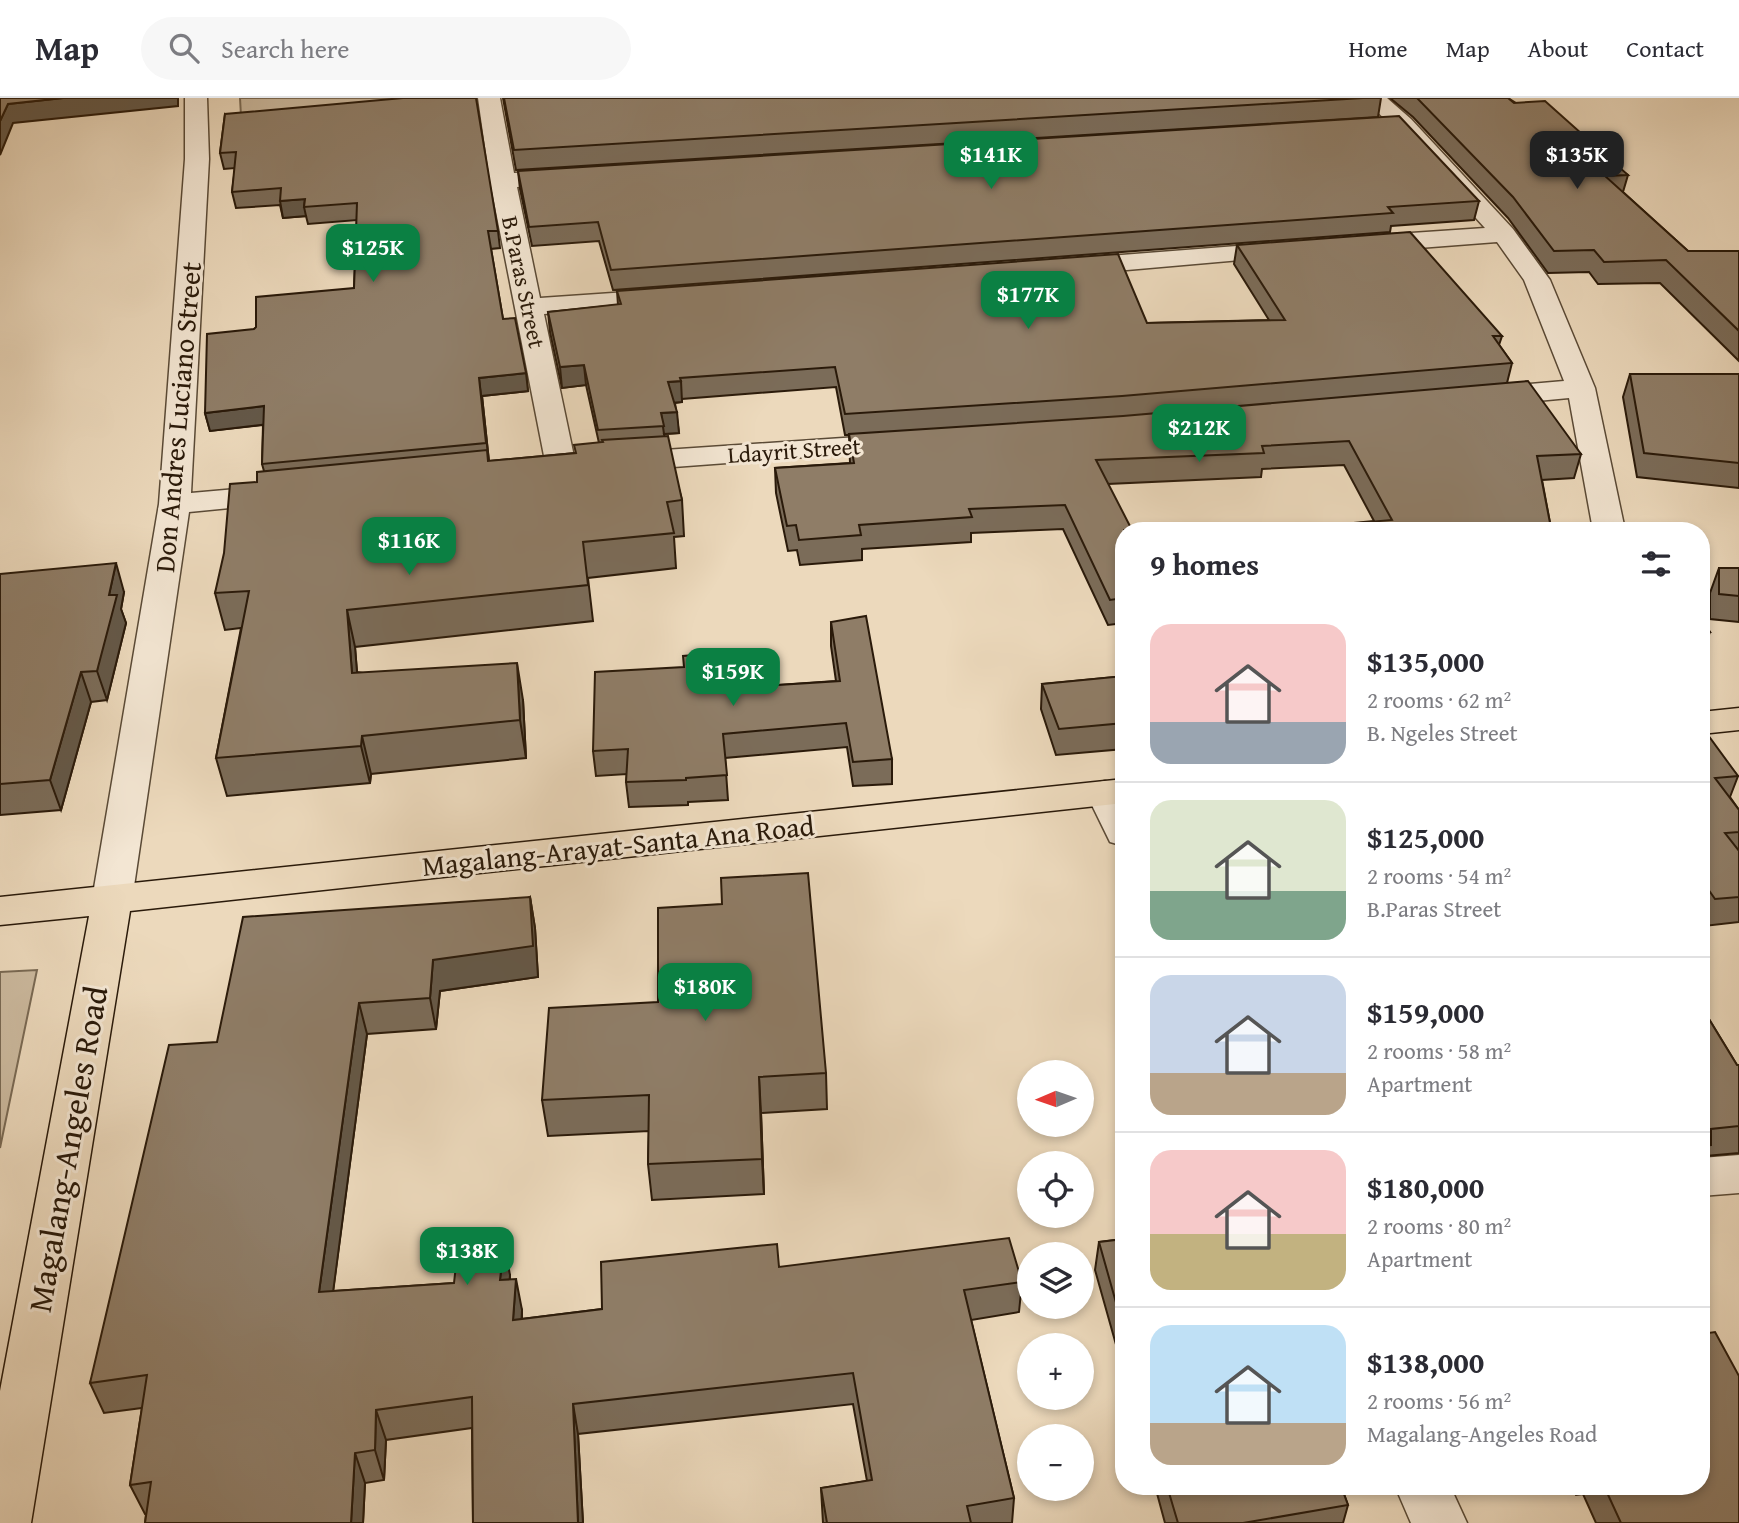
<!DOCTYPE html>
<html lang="en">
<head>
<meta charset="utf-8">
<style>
  body { margin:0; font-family:"Gentium Book Plus",serif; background:#f7f7f7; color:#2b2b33; height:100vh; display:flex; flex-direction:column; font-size:26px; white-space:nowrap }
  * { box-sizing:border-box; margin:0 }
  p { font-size:23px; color:#7c7c81 }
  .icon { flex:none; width:38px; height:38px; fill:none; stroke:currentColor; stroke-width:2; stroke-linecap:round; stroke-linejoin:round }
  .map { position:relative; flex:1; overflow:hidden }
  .sheet { position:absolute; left:1115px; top:424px; width:595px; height:973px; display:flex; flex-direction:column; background:#fff; border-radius:28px; box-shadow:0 4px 10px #0003 }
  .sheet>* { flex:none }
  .needle { width:46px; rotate:268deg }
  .tools { position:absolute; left:1017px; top:962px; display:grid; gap:14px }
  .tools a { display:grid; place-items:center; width:77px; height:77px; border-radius:50%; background:#fff; box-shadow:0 4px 10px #0003; font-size:35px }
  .price { position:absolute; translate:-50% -60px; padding:0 16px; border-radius:14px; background:#0b8043; color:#fff; font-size:23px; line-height:46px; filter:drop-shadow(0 2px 4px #0008) }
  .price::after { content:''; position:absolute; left:50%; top:42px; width:21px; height:16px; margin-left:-10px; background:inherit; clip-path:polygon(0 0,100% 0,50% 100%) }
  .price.current { background:#222; color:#fff }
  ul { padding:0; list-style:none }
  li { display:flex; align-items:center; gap:21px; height:175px; padding:0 35px }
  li+li { border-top:2px solid #e1e1e2 }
  li span { display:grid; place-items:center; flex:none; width:196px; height:140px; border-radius:21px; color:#555 }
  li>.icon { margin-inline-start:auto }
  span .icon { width:84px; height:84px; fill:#fffc; stroke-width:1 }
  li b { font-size:30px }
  h2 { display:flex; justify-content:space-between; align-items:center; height:84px; padding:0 35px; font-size:30px }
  header { display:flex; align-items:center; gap:42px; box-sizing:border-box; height:98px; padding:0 35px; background:#fff; border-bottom:2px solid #e1e1e2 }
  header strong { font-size:33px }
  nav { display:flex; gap:38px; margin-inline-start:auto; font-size:24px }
  .search { width:490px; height:63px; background:#f7f7f7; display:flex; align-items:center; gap:18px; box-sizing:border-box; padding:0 24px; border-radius:38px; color:#7c7c81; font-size:26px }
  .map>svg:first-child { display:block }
  .green { fill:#cbb99e; stroke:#7a6a54; stroke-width:2 }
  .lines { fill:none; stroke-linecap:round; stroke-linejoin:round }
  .minor-casing { stroke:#5a4a36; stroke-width:3 }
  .major-casing { stroke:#2a1a0a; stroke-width:3 }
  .minor { fill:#f3e6d3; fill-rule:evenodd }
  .major { fill:#ecd9bc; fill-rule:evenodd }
  .wall { fill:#7b6c59; stroke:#2a1a0a; stroke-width:2 }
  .shaded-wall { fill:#645848; stroke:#2a1a0a; stroke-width:2 }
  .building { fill:#8f7d67; stroke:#2a1a0a; stroke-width:2 }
  .labels { text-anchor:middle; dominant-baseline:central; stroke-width:6; stroke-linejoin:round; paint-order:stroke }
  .far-street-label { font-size:23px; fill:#2a1a0a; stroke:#f3e6d3 }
  .street-label { font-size:28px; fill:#2a1a0a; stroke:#f3e6d3 }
  .near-street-label { font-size:33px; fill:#2a1a0a; stroke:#f3e6d3 }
</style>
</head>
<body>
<header>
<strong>Map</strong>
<div class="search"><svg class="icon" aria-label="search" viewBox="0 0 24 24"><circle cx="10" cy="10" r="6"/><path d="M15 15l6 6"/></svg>Search here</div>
<nav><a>Home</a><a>Map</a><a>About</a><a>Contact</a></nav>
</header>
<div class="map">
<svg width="1739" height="1425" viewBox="0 0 1739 1425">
  <rect width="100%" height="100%" fill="#ecd9bc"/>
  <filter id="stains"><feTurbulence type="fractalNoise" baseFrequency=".00286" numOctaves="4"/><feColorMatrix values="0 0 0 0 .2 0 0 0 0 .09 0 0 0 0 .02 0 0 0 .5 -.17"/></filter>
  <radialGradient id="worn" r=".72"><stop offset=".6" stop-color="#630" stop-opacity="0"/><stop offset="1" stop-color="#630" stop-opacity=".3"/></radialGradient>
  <!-- green -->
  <path class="green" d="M 240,0 L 423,0 L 241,18 Z
    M 37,872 L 0,1050 L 0,874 Z"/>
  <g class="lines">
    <!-- minor casing -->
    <g class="minor-casing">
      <path id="minor" d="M 185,0 L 207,0 L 209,61 L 191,395 L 281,387 L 292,389 L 297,396 L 292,403 L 281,405 L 189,414 L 132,802 L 126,812 L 112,816 L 98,812 L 92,802 L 159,406 L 185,61 Z
        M 478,0 L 500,0 L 514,75 L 573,72 L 581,74 L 585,79 L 581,84 L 573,86 L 517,89 L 540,200 L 671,191 L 680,193 L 684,199 L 680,205 L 671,207 L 544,216 L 576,368 L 572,374 L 561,377 L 550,374 L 546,368 L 490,83 Z
        M 1363,0 L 1387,0 L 1411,21 L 1513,131 L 1550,182 L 1595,290 L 1625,432 L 1593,432 L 1569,300 L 1486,308 L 1476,305 L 1472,299 L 1476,293 L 1486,290 L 1564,283 L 1524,182 L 1497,144 L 1367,154 L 1358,151 L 1354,146 L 1358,141 L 1367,138 L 1485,130 L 1395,31 Z
        M 1289,144 L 1298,147 L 1302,152 L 1298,157 L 1070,177 L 1061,174 L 1057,169 L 1061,164 L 1070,161 Z
        M 902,336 L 913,339 L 917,345 L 913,351 L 620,373 L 609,370 L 605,364 L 609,358 L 620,355 Z
        M 1105,683 L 1118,686 L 1124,694 L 1124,748 L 1110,744 L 1086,695 L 1092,686 Z
        M 1739,1057 L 1739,1095 L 1701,1098 L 1701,1060 Z
        M 1395,1388 L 1450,1388 L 1467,1425 L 1411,1425 Z"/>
    </g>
    <!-- major casing -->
    <g class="major-casing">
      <path id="major" d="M 1739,610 L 1739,632 L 1701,636 L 1701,614 Z
        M 1124,681 L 1124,705 L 130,813 L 31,1425 L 0,1425 L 0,1293 L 89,818 L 0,827 L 0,799 Z"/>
    </g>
    <!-- minor -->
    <use href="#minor" class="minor"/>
    <!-- major -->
    <use href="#major" class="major"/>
  </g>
  <!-- wall -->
  <path class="wall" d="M 503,0 L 1381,0 L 1378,19 L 516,72 Z
    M 1390,0 L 1508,0 L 1628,77 L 1623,94 L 1688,153 L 1739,153 L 1739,263 L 1660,185 L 1598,186 L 1589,174 L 1548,175 L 1508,120 L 1413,19 Z
    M 225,16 L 498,133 L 500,150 L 491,151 L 503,221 L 526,275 L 528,293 L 482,298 L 489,363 L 575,355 L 599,345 L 586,287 L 562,290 L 550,234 L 548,214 L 618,207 L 617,193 L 1147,225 L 1269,222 L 1234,166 L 1237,147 L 1502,238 L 1499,247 L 1512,265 L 1507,285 L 1581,356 L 1574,380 L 1542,382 L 1551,430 L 1576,432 L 1313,432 L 1313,429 L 1374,423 L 1344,367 L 1262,371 L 1261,379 L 1108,386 L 1124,432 L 1124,525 L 1108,527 L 1063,431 L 971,435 L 971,444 L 862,451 L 862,462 L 800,467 L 797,452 L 788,453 L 776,395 L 775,370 L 850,365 L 849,337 L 845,337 L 836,289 L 682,301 L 682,304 L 675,305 L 679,335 L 664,336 L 682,402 L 684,438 L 674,439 L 676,470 L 588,480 L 593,523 L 355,549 L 357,574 L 523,602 L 526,660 L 371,676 L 370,685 L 227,698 L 216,660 L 241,530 L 225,532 L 215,495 L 257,384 L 264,373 L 262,366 L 263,327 L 210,333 L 205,315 L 254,231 L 354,190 L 357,122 L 308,126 L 306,118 L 283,120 L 280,107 L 236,110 L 232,94 L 235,70 L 224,71 L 220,55 Z
    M 518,73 L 1479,103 L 1474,122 L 1391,128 L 1390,134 L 613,192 L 599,143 L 532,148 L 520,91 Z
    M 1630,276 L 1739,276 L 1739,390 L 1637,379 L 1623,299 Z
    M 1719,470 L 1739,470 L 1739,524 L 1710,521 L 1710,495 Z
    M 0,476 L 124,494 L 121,511 L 126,525 L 107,602 L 91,604 L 61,712 L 0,717 Z
    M 1701,522 L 1710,534 L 1701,559 Z
    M 831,524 L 892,661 L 892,686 L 853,688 L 847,649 L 725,660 L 728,702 L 688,704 L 688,707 L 629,709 L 626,684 L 627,676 L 596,678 L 593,653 L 763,588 L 836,583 L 831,548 Z
    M 1124,578 L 1124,651 L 1056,657 L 1041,611 L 1042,586 Z
    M 1701,633 L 1738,678 L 1730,699 L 1739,712 L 1739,824 L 1704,828 L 1701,824 Z
    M 530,799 L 535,830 L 538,879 L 440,893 L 436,931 L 367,936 L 333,1193 L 454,1185 L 510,1177 L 510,1182 L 522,1212 L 522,1221 L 602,1211 L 779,1169 L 1022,1184 L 1019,1214 L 971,1222 L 1014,1400 L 1012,1425 L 823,1425 L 821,1390 L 867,1383 L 853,1306 L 578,1336 L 583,1425 L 473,1425 L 472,1330 L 386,1342 L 384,1382 L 365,1385 L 363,1425 L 145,1425 L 146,1416 L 145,1416 L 130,1387 L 142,1310 L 104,1315 L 90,1285 L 217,944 Z
    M 658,904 L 826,975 L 827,1011 L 761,1015 L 764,1096 L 652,1102 L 648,1066 L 649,1033 L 548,1038 L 542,1002 Z
    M 1701,908 L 1737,967 L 1739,967 L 1739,1055 L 1706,1058 L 1701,1069 Z
    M 1124,1141 L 1124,1275 L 1095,1172 L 1099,1144 Z
    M 1155,1388 L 1341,1388 L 1348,1407 L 1343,1425 L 1165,1425 Z
    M 1572,1388 L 1701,1388 L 1739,1425 L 1596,1425 L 1583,1396 L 1576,1397 Z"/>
  <!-- shaded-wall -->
  <path class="shaded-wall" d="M 63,0 L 178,0 L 178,8 L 13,25 L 0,57 L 0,23 L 8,6 Z
    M 305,101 L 304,109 L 306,118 L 283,120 L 280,103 Z
    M 584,267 L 586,287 L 562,290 L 560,269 Z
    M 526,275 L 528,293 L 482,298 L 489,364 L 479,280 Z
    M 681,283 L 682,304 L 670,305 L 668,284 Z
    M 264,308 L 269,326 L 210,333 L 205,315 Z
    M 677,314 L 679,335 L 664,336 L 661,315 Z
    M 116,465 L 124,494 L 121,511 L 126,525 L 107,602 L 97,573 L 109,497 Z
    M 347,512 L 355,549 L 360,612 L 352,575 Z
    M 517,565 L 523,602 L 526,660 L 520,622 Z
    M 81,574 L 91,604 L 61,712 L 50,682 Z
    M 362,638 L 371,676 L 370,685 L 361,648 Z
    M 530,799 L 535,830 L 538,879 L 440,893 L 436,931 L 430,900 L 433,862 Z
    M 359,905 L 367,936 L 329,1225 L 319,1194 Z
    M 759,979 L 761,1015 L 764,1096 L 762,1061 Z
    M 504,1146 L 510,1177 L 507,1213 L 500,1182 Z
    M 516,1181 L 522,1212 L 520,1252 L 513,1222 Z
    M 573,1306 L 578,1336 L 583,1425 L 578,1425 Z
    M 376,1312 L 386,1342 L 384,1382 L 375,1352 Z
    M 355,1355 L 365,1385 L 363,1425 L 351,1425 Z"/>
  <!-- building -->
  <path class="building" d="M 0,0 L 63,0 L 8,6 L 0,23 Z
    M 403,0 L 476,0 L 498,133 L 488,133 L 503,221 L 515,220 L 526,275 L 479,280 L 486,345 L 262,366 L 264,308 L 205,315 L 207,236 L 254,231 L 256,229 L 256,199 L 354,190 L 357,105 L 304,109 L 305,101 L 280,103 L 281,90 L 232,94 L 236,54 L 220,55 L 225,16 Z
    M 504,0 L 1363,0 L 514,52 Z
    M 1417,0 L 1508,0 L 1514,5 L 1545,3 L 1628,77 L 1605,78 L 1688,153 L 1739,153 L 1739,233 L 1666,162 L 1604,164 L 1594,152 L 1554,153 L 1513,99 Z
    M 1399,18 L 1479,103 L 1388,109 L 1393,115 L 611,172 L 598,124 L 529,129 L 518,73 Z
    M 1410,134 L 1502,238 L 1493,238 L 1512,265 L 1122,298 L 845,316 L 835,269 L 680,280 L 681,283 L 668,284 L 677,314 L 661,315 L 664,328 L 598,332 L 584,267 L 560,269 L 548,214 L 621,206 L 617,193 L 1118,156 L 1147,225 L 1285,222 L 1237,147 Z
    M 1630,276 L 1739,276 L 1739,365 L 1644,355 Z
    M 1528,283 L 1581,356 L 1537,358 L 1551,430 L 1576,432 L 1315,432 L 1313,429 L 1392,422 L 1349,343 L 1262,348 L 1264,355 L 1096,362 L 1132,432 L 1124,432 L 1124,500 L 1110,502 L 1065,407 L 969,411 L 972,419 L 859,427 L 861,437 L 799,442 L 796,427 L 787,428 L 775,370 L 854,365 L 849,336 L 1123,318 Z
    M 668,338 L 682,402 L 667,404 L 674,435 L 583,444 L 588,487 L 347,512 L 352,575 L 517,565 L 520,622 L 362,638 L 361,648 L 216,660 L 249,493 L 215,495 L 224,455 L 230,386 L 257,384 L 257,374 L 487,352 L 488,363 L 576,355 L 574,347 L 603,344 L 602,342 Z
    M 116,465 L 109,497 L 117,497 L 97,573 L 81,574 L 50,682 L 0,686 L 0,476 Z
    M 1719,470 L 1739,470 L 1739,498 L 1719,496 Z
    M 866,518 L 892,661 L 853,664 L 846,625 L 723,636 L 727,677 L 686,680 L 686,682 L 626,684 L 628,651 L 593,653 L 595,574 L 684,569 L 683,558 L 757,552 L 763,588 L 840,583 L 831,524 Z
    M 1701,522 L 1710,534 L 1701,534 Z
    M 1124,578 L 1124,625 L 1059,631 L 1042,586 Z
    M 1701,633 L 1705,633 L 1738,678 L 1715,680 L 1739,712 L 1739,734 L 1725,735 L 1739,753 L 1739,799 L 1715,801 L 1701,781 Z
    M 808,775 L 826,975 L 759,979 L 762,1061 L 648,1066 L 649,997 L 542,1002 L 549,910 L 658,904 L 658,810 L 722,806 L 721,780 Z
    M 530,799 L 533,848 L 433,862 L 430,900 L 359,905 L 319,1194 L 454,1185 L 458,1149 L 504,1146 L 500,1182 L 516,1181 L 513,1222 L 602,1211 L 601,1164 L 777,1146 L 779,1169 L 1009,1140 L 1022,1184 L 964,1192 L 1014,1400 L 967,1408 L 971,1425 L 827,1425 L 821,1390 L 872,1382 L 853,1275 L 573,1306 L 578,1425 L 473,1425 L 472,1299 L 376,1312 L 375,1352 L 355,1355 L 351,1425 L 145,1425 L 151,1384 L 130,1387 L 147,1277 L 90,1285 L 169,947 L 217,944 L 243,819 Z
    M 1701,908 L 1737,967 L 1739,967 L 1739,1028 L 1711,1031 L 1711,1047 L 1701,1048 Z
    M 1124,1141 L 1124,1233 L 1099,1144 Z
    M 1715,1234 L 1739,1278 L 1739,1425 L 1621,1425 L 1604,1388 L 1701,1388 L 1701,1236 Z
    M 1167,1388 L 1341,1388 L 1348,1407 L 1243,1425 L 1178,1425 Z"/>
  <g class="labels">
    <!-- far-street labels -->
    <g class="far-street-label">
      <text transform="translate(524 184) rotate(78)">B.Paras Street</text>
      <text transform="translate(794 352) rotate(-4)">Ldayrit Street</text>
    </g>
    <!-- street labels -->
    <g class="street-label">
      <text transform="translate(177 319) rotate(-85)">Don Andres Luciano Street</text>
      <text transform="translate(618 747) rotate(-6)">Magalang-Arayat-Santa Ana Road</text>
    </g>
    <!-- near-street labels -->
    <g class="near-street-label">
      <text transform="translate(67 1051) rotate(-80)">Magalang-Angeles Road</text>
    </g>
  </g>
  <rect width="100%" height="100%" filter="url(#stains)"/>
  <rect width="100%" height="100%" fill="url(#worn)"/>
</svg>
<div class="tools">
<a><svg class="needle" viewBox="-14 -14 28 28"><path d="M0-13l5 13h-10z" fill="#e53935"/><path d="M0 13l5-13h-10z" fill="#7c7c81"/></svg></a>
<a><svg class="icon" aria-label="locate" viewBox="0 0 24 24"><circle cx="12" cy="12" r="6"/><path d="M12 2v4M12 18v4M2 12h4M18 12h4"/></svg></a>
<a><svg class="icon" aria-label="layers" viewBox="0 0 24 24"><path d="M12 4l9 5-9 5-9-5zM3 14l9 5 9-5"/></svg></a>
<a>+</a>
<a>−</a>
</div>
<b class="price" style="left:991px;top:93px">$141K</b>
<b class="price current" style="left:1577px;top:93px">$135K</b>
<b class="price" style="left:373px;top:186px">$125K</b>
<b class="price" style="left:1028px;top:233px">$177K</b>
<b class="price" style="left:1199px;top:366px">$212K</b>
<b class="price" style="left:409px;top:479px">$116K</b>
<b class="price" style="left:733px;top:610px">$159K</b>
<b class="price" style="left:705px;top:925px">$180K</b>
<b class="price" style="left:467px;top:1189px">$138K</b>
<section class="sheet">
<h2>9 homes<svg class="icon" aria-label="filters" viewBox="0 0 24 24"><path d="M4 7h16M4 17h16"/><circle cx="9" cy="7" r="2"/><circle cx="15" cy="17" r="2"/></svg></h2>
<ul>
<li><span style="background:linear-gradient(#f6c9c9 70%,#9aa5b1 0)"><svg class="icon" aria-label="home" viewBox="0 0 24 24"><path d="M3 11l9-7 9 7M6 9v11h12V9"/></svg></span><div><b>$135,000</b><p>2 rooms · 62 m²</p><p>B. Ngeles Street</p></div></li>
<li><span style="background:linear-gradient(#dfe7d0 65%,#7fa58c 0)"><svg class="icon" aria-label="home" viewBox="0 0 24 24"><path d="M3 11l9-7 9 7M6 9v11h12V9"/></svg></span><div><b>$125,000</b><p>2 rooms · 54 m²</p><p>B.Paras Street</p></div></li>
<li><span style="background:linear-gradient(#c9d6e8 70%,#b9a48a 0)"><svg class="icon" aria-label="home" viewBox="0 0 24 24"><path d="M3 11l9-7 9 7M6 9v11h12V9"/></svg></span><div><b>$159,000</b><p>2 rooms · 58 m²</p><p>Apartment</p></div></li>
<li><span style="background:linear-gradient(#f6c9c9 60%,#c2b280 0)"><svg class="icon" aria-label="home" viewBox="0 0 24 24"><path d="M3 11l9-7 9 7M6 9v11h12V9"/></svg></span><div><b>$180,000</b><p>2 rooms · 80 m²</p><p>Apartment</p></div></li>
<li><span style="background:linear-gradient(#bfe0f5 70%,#b9a48a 0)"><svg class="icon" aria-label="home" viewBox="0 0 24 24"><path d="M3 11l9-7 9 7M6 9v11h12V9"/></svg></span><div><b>$138,000</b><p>2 rooms · 56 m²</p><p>Magalang-Angeles Road</p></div></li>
</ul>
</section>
</div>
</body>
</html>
